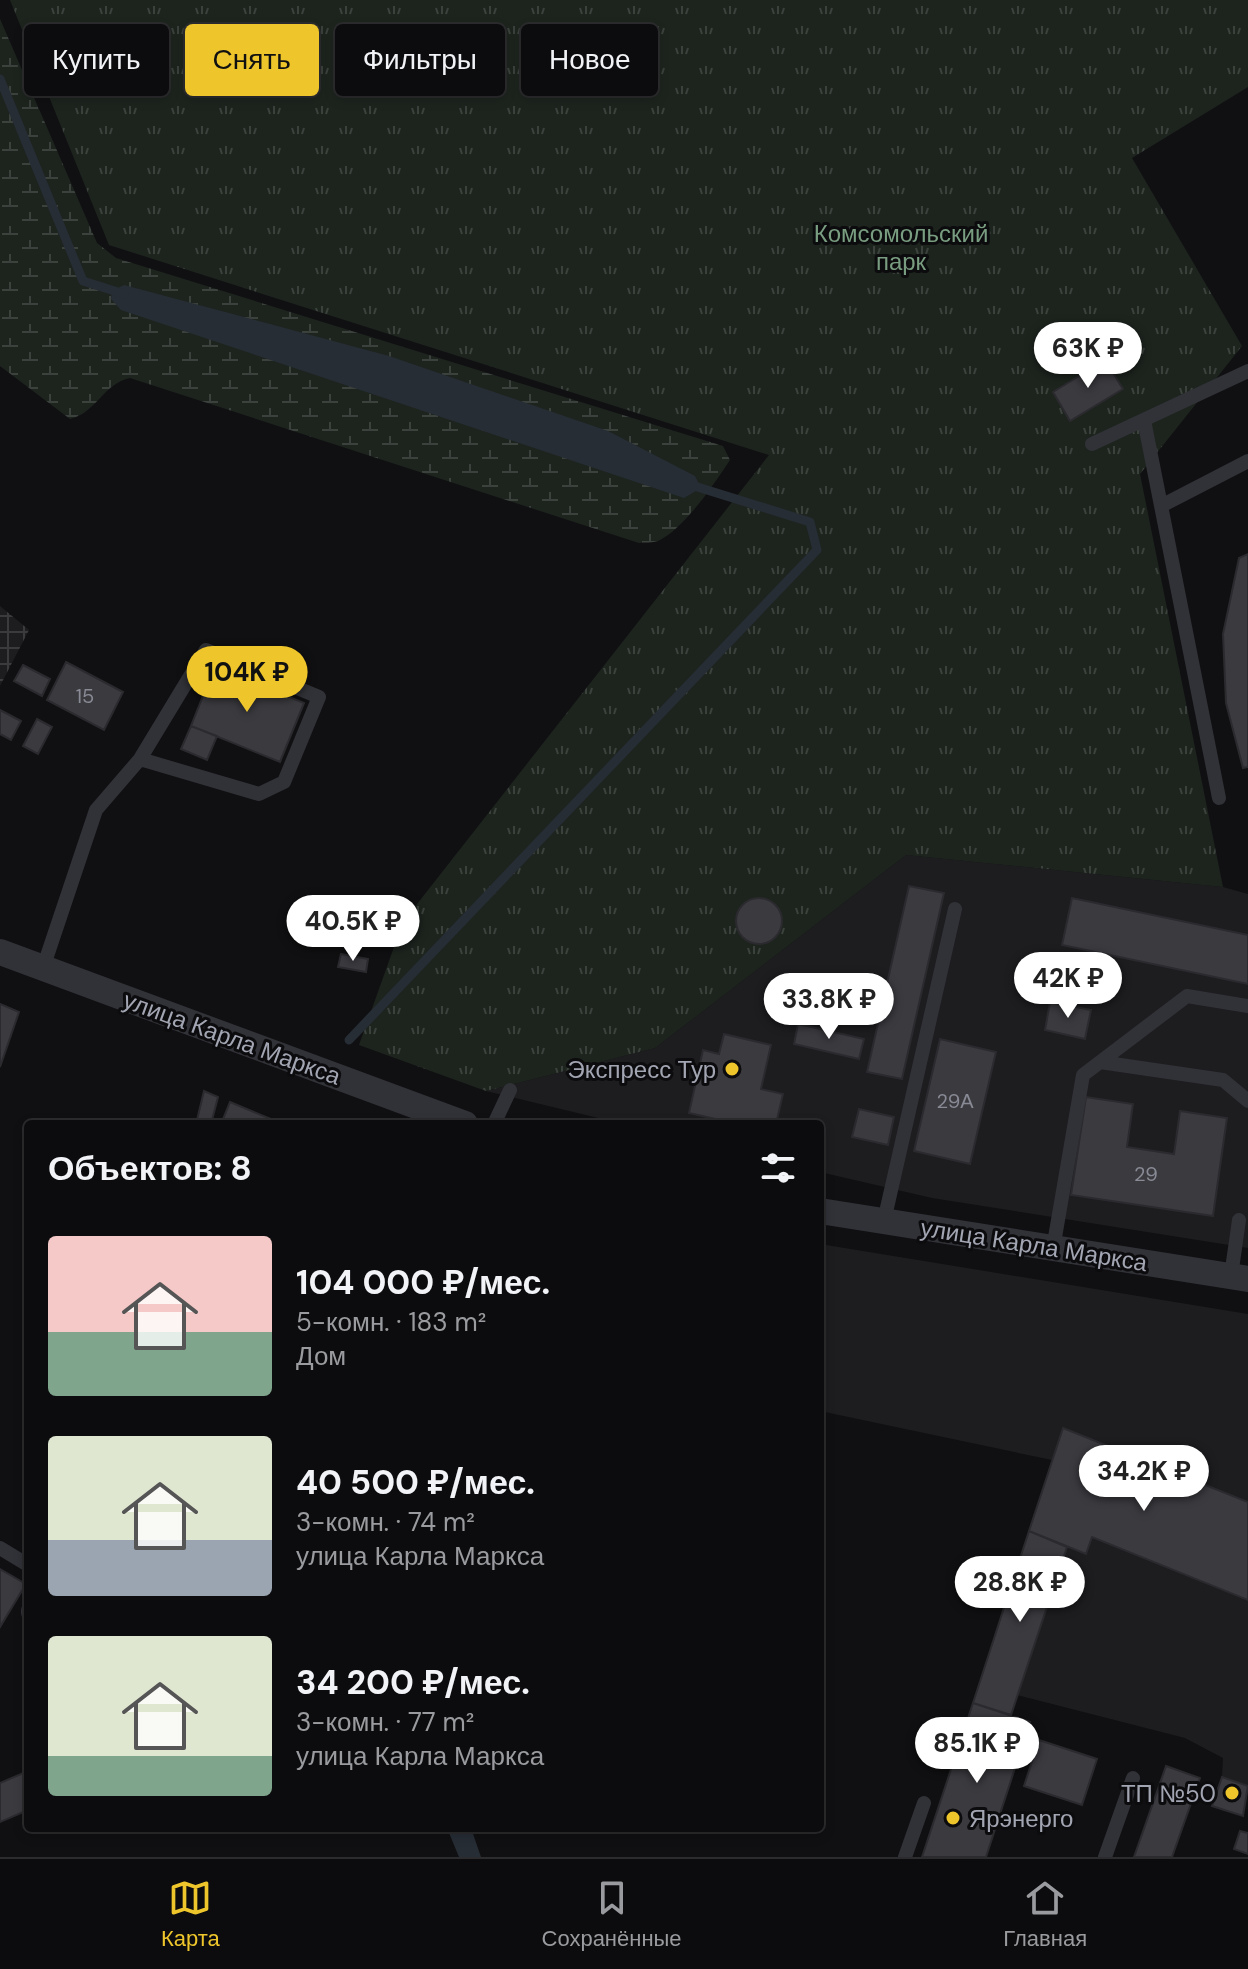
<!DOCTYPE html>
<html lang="ru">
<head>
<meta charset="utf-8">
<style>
  body { margin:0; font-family:"DM Sans",sans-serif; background:#151517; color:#f1f3f6; height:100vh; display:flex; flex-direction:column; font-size:30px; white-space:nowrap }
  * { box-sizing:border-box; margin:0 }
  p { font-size:26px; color:#9a9b9e }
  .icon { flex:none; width:44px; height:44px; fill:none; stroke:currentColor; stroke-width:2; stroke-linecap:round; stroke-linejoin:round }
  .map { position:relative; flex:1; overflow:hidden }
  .sheet { position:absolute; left:24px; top:1120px; width:800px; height:712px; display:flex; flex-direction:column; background:#0c0c0e; border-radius:8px; box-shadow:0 4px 12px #0003,0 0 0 2px #2c2c2e }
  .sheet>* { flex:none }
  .guide { position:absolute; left:24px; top:24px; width:800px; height:72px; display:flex; gap:16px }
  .price { position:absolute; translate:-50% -68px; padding:0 18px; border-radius:28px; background:#fff; color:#222; font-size:26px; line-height:52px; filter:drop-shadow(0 2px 4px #0008) }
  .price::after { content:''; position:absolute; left:50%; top:48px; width:24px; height:18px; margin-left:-12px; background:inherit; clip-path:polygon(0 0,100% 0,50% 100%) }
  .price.current { background:#eec62c; color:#111 }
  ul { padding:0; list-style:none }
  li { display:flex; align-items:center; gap:24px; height:200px; padding:0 24px }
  li span { display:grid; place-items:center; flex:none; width:224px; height:160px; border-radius:8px; color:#555 }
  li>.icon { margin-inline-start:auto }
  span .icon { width:96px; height:96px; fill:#fffc; stroke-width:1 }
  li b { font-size:34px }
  h2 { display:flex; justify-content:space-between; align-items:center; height:96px; padding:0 24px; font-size:34px }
  .tag { padding:0 28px; border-radius:8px; background:#0c0c0e; box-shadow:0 4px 12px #0003,0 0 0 2px #2c2c2e; font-size:28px; line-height:72px }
  .tag.current { background:#eec62c; color:#111 }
  .tabs { display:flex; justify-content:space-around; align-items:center; height:112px; border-top:2px solid #2c2c2e; background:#0c0c0e; font-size:22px; color:#9a9b9e }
  .tabs a { display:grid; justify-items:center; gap:4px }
  .tabs .current { color:#eec62c }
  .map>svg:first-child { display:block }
  .built { fill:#1d1c1f }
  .industrial { fill:url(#industrial-grid) }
  .wetland { fill:url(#wetland-marsh) }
  .park { fill:url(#park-tufts) }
  .water { fill:#272d35 }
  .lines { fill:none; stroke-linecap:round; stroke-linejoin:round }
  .stream { stroke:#272d35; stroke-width:9 }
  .building { fill:#3b3a3f; stroke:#2b2a2e; stroke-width:2 }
  .service { stroke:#313237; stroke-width:14 }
  .minor { stroke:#313237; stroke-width:26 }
  .poi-dot { fill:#eec62c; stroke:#0c0b0d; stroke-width:3 }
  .labels { text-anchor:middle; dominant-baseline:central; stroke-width:6; stroke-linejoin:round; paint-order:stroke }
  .number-label { font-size:20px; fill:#888a95 }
  .park-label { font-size:24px; fill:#799d80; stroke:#0c0b0d }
  .street-label { font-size:24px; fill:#a2a5b2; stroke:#0c0b0d }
  .poi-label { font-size:24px; fill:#a2a5b2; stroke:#0c0b0d; text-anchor:end }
</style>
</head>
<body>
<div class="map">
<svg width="1248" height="1857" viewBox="0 0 1248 1857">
  <defs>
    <pattern id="industrial-grid" width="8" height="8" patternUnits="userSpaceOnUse" patternTransform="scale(2)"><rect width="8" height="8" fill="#1d1c1f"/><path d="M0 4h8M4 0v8" fill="none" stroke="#3b3a3d"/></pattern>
    <pattern id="wetland-marsh" width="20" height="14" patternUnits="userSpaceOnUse" patternTransform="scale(2)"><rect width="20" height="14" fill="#1d241e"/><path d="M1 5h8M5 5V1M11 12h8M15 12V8" fill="none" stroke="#3b413c"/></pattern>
    <pattern id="park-tufts" width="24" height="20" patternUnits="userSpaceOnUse" patternTransform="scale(2)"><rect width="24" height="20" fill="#1d241e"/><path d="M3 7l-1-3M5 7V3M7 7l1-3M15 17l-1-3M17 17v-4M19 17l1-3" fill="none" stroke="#3b413c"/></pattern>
  </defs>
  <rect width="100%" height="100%" fill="#101012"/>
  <!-- built -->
  <path class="built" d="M 906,855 L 1223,887 L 1248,894 L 1248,1248 L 932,1198 L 820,1172 L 820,1124 L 623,1124 L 486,1091 L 655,1048 Z
    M 820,1244 L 1248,1314 L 1248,1786 L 1222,1777 L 1223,1758 L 1185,1738 L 1017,1695 L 980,1681 L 1052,1460 L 820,1411 Z"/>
  <!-- industrial -->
  <path class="industrial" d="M 0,606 L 29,630 L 0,686 Z"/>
  <!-- wetland -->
  <path class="wetland" d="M 0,19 L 97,243 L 116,258 L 723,446 L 730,460 C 714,484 684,529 658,541 C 653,543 644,542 639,543 L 130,378 C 104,383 96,413 70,419 L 0,366 Z"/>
  <!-- park -->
  <path class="park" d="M 10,0 L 1248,0 L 1248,87 L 1132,158 L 1242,346 L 1140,474 L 1223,887 L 906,855 L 655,1048 L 486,1091 L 359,1045 L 403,922 L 769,455 L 109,245 Z"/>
  <!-- water -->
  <path class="water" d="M 124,285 L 389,356 L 608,431 L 695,476 L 701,488 L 684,498 L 121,310 L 111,299 L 112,291 Z
    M 447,1828 L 471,1828 L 481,1857 L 459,1857 Z"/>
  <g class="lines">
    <!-- stream -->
    <path class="stream" d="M 0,79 L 83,281 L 124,294
      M 349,1040 L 817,550 L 810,522 L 691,485"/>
  </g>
  <!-- building -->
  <path class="building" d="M 1105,360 L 1123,389 L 1070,421 L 1053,392 Z
    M 1248,554 L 1248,767 L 1243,768 L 1226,703 L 1223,634 L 1239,558 Z
    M 66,662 L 123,692 L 104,730 L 47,700 Z
    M 23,665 L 50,679 L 42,696 L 14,681 Z
    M 215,666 L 304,703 L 280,762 L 191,726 Z
    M 0,710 L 21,721 L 11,740 L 0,734 Z
    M 37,719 L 52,727 L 38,754 L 23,746 Z
    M 191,726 L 217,736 L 207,760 L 181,749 Z
    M 909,886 L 944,893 L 902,1079 L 867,1072 Z
    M736 921a23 23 0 1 1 46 0a23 23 0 1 1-46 0Z
    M 1072,898 L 1248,935 L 1248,984 L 1062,945 Z
    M 341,954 L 368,959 L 366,972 L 338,967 Z
    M 1050,1002 L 1091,1010 L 1085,1039 L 1045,1030 Z
    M 0,1004 L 19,1012 L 0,1067 Z
    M 798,1024 L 864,1039 L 859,1059 L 794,1044 Z
    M 724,1034 L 771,1045 L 761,1089 L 783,1094 L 776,1124 L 737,1124 L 689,1113 L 703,1050 L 719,1054 Z
    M 940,1039 L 996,1052 L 970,1164 L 914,1151 Z
    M 204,1091 L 218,1097 L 211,1124 L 196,1124 Z
    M 1086,1097 L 1133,1104 L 1127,1147 L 1174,1154 L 1180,1111 L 1227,1118 L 1213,1216 L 1071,1195 Z
    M 230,1102 L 283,1124 L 221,1124 Z
    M 859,1109 L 894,1117 L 888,1145 L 852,1137 Z
    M 1063,1428 L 1248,1502 L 1248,1600 L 1092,1537 L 1086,1554 L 1029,1531 Z
    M 1029,1531 L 1067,1547 L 1011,1715 L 973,1703 Z
    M 0,1569 L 26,1584 L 0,1627 Z
    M 973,1703 L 1030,1722 L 986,1857 L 922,1857 Z
    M 1039,1740 L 1097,1759 L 1082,1805 L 1024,1786 Z
    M 1166,1766 L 1200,1778 L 1172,1857 L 1134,1857 Z
    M 28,1771 L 28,1810 L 0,1822 L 0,1783 Z
    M 1222,1777 L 1248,1786 L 1243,1816 L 1212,1806 Z
    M 1240,1831 L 1248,1833 L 1248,1854 L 1234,1849 Z"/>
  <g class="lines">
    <!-- service -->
    <path class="service" d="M 1144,420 L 1219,798
      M 1092,444 L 1248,371
      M 1161,506 L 1248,461
      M 43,968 L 96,810 L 140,759 L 206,650 L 319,697 L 284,782 L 259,794 L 140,759
      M 1100,1062 L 1223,1080 L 1248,1101
      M 494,1124 L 510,1090
      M 884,1221 L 955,909
      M 1053,1249 L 1083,1075 L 1187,996 L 1248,1006
      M 1231,1276 L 1239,1220
      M 0,1548 L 28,1565
      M 28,1610 L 28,1613
      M 905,1857 L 924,1803
      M 1105,1857 L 1133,1778"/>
    <!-- minor -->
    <path class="minor" d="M 0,952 L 465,1124
      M 820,1211 L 1248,1279"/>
  </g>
  <!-- markers -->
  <g class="poi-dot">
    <circle cx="732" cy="1069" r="8"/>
    <circle cx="1232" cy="1793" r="8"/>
    <circle cx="953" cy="1818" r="8"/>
  </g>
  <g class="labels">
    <!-- number labels -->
    <g class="number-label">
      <text x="85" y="696">15</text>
      <text x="955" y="1101">29А</text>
      <text x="1146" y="1174">29</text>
    </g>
    <!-- park labels -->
    <g class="park-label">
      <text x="901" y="233">Комсомольский<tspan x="901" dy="28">парк</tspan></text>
    </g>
    <!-- street labels -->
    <g class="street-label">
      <text transform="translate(232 1038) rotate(20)">улица Карла Маркса</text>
      <text transform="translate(1034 1245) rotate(9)">улица Карла Маркса</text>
    </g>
    <!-- poi labels -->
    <g class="poi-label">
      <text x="716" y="1069">Экспресс Тур</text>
      <text x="1216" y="1793">ТП №50</text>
      <text x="969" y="1818" text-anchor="start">Ярэнерго</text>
    </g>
  </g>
</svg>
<b class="price" style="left:1088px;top:390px">63K ₽</b>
<b class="price current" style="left:247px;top:714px">104K ₽</b>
<b class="price" style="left:353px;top:963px">40.5K ₽</b>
<b class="price" style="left:1068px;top:1020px">42K ₽</b>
<b class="price" style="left:829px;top:1041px">33.8K ₽</b>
<b class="price" style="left:1144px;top:1513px">34.2K ₽</b>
<b class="price" style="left:1020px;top:1624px">28.8K ₽</b>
<b class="price" style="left:977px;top:1785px">85.1K ₽</b>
<div class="guide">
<a class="tag">Купить</a>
<a class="tag current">Снять</a>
<a class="tag">Фильтры</a>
<a class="tag">Новое</a>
</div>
<section class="sheet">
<h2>Объектов: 8<svg class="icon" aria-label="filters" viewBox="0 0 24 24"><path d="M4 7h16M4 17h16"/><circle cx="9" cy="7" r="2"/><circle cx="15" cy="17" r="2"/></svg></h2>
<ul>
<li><span style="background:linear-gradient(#f6c9c9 60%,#7fa58c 0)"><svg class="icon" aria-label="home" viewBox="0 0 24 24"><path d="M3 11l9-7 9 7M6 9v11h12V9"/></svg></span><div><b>104 000 ₽/мес.</b><p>5-комн. · 183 m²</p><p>Дом</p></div></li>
<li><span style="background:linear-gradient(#dfe7d0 65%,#9aa5b1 0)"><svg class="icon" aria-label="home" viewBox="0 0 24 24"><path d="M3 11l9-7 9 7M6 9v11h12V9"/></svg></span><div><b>40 500 ₽/мес.</b><p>3-комн. · 74 m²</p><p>улица Карла Маркса</p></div></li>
<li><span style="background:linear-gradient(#dfe7d0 75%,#7fa58c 0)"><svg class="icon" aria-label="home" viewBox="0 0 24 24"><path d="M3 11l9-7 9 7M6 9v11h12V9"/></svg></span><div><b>34 200 ₽/мес.</b><p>3-комн. · 77 m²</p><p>улица Карла Маркса</p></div></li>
</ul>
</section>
</div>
<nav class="tabs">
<a class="current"><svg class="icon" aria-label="map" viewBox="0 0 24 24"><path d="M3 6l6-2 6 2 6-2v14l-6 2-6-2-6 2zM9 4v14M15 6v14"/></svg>Карта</a>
<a><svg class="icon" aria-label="saved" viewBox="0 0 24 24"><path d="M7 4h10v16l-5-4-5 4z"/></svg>Сохранённые</a>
<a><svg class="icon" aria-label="home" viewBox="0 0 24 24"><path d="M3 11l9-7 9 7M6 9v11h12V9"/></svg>Главная</a>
</nav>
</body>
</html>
